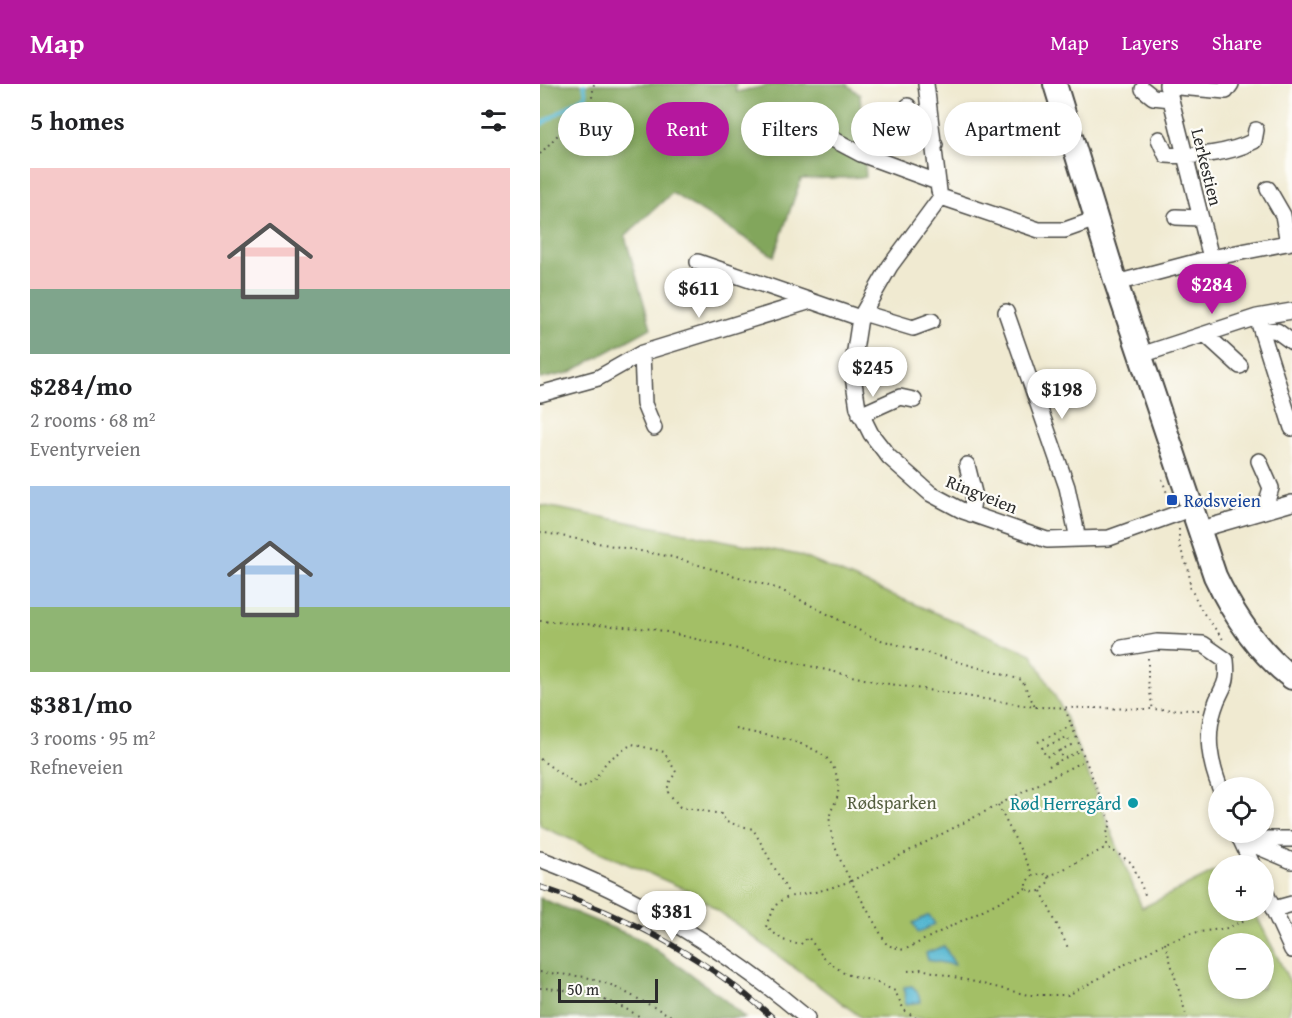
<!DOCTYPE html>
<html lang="en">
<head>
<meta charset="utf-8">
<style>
  body { margin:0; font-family:"Gentium Book Plus",serif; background:#f6f6f6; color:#202124; height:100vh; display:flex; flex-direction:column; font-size:22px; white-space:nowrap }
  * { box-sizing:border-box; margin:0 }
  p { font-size:20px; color:#757577 }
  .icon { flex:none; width:33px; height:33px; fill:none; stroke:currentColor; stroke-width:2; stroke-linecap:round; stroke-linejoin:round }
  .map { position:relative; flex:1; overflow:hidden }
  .sheet { display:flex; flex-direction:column; background:#fff; width:540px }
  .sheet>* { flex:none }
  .hud { position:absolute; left:18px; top:18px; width:570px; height:54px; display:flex; gap:12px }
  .tools { position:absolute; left:668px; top:693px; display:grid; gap:12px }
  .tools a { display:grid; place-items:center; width:66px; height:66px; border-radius:50%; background:#fff; box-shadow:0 3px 9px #0003; font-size:30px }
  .scale { position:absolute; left:18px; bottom:15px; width:100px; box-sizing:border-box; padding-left:6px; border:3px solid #2b2b2b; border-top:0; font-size:16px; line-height:21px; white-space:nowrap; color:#2b2b2b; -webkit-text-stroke:4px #fdfcf7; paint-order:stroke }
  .price { position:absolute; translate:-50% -51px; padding:0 14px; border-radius:21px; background:#fff; color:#222; font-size:20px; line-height:39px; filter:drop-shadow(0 2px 3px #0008) }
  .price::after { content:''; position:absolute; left:50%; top:36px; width:18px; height:14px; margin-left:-9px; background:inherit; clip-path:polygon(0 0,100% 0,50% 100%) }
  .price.active { background:#b5179e; color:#fff }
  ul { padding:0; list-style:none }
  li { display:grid; align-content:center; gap:12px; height:318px; padding:0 30px }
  li span { display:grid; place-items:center; height:186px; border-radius:0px; color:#555 }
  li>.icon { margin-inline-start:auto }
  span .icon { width:108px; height:108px; fill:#fffc; stroke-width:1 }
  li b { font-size:26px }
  h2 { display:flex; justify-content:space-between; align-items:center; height:72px; padding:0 30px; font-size:26px }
  .chip { padding:0 21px; border-radius:27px; background:#fff; box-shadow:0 3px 9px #0003; font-size:21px; line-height:54px }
  .chip.active { background:#b5179e; color:#fff }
  header { display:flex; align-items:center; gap:36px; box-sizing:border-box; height:84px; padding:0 30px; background:#b5179e; color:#fff }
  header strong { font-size:28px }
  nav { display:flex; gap:33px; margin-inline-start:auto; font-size:21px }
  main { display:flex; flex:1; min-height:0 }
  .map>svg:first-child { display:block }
  .green { fill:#a3bf66; stroke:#677548; stroke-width:1.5; fill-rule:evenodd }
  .forest { fill:#82a65b; stroke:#566843; stroke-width:1.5 }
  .water { fill:#51b5d0; stroke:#3e707e; stroke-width:1.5 }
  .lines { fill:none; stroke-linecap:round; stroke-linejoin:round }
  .stream { stroke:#51b5d0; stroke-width:4 }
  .minor-casing { stroke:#494844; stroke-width:18 }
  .highway-casing { stroke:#494844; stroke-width:26 }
  .path { stroke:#494844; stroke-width:2; stroke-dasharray:1.5 4.5; stroke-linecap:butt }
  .minor { stroke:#fff; stroke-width:15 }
  .highway { stroke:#fff; stroke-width:22 }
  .rail-casing { stroke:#2b2b2b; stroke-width:6 }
  .rail { stroke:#fdfcf7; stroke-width:4; stroke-dasharray:11; stroke-linecap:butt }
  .transit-dot { fill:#1a4fb4; stroke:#fdfcf7; stroke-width:2 }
  .culture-dot { fill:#0f9aa8; stroke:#fdfcf7; stroke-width:2 }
  .labels { text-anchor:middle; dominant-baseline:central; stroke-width:4.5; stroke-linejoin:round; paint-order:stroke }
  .street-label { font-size:18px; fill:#2b2b2b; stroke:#fdfcf7 }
  .transit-label { font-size:18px; fill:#164399; stroke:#fdfcf7; text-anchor:start }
  .park-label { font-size:18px; fill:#555f40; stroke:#fdfcf7 }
  .culture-label { font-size:18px; fill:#0d838f; stroke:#fdfcf7; text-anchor:end }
</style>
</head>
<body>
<header>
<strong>Map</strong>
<nav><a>Map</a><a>Layers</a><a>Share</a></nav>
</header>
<main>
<section class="sheet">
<h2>5 homes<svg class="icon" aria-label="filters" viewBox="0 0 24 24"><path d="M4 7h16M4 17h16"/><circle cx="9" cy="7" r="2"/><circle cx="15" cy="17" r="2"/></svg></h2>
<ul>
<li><span style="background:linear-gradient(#f6c9c9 65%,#7fa58c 0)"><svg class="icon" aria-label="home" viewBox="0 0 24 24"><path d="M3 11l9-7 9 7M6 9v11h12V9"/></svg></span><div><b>$284/mo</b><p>2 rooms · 68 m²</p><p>Eventyrveien</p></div></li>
<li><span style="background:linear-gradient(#a9c7e8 65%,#8fb573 0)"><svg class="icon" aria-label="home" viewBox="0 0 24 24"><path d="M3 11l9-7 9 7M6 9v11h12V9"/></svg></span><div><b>$381/mo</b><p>3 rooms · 95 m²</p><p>Refneveien</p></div></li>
</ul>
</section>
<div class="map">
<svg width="752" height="934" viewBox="0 0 752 934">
  <rect width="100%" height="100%" fill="#fdfcf7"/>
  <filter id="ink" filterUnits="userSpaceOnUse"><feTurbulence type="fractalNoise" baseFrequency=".0167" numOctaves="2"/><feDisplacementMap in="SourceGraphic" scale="12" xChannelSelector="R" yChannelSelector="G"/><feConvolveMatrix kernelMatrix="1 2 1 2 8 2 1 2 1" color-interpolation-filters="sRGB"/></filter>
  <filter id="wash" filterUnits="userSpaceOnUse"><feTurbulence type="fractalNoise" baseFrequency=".008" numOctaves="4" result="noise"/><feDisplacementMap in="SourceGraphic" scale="24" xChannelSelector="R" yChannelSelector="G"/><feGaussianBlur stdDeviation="1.35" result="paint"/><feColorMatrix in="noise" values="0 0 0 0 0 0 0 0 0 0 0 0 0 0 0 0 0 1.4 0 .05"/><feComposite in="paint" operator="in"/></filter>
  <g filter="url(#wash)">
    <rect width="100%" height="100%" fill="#f0ead1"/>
    <!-- green -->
    <path class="green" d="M 0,421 L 259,471 L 492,570 L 522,625 L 602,824 L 678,786 L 678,826 L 714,827 L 752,902 L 752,917 L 747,934 L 322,934 L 154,809 L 0,742 ZM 678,860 L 723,860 L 723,904 L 678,904 Z"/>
    <!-- forest -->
    <path class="forest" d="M 0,0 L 196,0 L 196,8 L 235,0 L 306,0 L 320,11 L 326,93 L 261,95 L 234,172 L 132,109 L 85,152 L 111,244 L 29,289 L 0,295 Z
      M 0,814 L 102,856 L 178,910 L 205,934 L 0,934 Z"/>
    <!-- water -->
    <path class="water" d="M 389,831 L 395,840 L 378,849 L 373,839 Z
      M 404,862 L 415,881 L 388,876 L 386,869 Z
      M 372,902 L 377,907 L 381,918 L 365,920 L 364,903 Z"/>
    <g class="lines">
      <!-- stream -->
      <path class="stream" d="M 0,41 L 46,11 L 44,0"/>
    </g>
  </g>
  <g filter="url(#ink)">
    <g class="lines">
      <!-- minor casing -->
      <g class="minor-casing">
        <path id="minor" d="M 386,0 L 399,107
          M 627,0 L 671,174
          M 627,2 L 686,7 L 691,0
          M 603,5 L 613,13 L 631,15
          M 368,22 L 382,51 L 395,61
          M 253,34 L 321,70 L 397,98
          M 619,55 L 626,71 C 654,73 689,70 714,57 L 716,46
          M 728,105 L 743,131 L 748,159
          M 636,133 L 660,134
          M 556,135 L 525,146 L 499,146 L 401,113 L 350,182 L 320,234 L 312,286 L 318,324 L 331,350 L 349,373 L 391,410 L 423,427 L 507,456 L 569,454 L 650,425
          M 158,178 L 271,217
          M 576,199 L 671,174 L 752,158
          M 466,228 L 527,403 L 538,455
          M 323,229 L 373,244 L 392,237
          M 717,233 L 752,344
          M 721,244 L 737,247 L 752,258
          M 665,250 L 700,282
          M 102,269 L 104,320 L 114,344
          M 601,271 L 717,233 L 752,227
          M 0,310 L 58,294 L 102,269 L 271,217 L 320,234
          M 320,331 L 360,313 L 374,316
          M 719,377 L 731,404 L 724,427
          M 427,381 L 434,409 L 431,430
          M 658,446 L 752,419
          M 582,564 L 617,558 L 663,560 L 686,576 C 689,605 681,601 674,625 C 665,653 670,678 680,704
          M 699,752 L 713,782
          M 700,755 L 752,777
          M 707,755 L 752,755
          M 0,775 C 97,811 189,868 267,934
          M 723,803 L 752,866
          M 734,825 L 752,820"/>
      </g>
      <!-- highway casing -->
      <g class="highway-casing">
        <path id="highway" d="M 515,0 L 576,199 L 675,492 C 693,530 718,568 752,594"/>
      </g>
      <!-- path -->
      <path class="path" d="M 0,70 L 28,40 L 51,20 L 54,0
        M 622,395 L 630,418
        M 639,445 L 639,461 L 649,487 L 650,503 L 662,527 L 685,558
        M 0,448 L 132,473 L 239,505 L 334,554 L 482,596 L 495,623
        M 0,537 L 114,545 L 337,598 L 495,623 L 659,626
        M 608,574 L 608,596 L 613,627
        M 525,625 L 571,740 L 567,749 L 567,763 L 592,779 L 606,813
        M 196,645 C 225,652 260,654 284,672 C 296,681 301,700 297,714 C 295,720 291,725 290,731 C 287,749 302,782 311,797 C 299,801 288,805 275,808 C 247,814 236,809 226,843 L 243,856 L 260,861 L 268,853 L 284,874 L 305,890 L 334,897 L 355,907 L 364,926 L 376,934
        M 498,658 L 531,642
        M 519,667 L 506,673 L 502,664 L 527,653 L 531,661 L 519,667 L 523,676
        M 0,675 L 40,704 L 53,698 L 67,677 L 92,660 L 124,668 L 136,688 L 129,699 L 127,707 L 140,723 L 182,730 L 186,738 L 213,745 L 249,810
        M 509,682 L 541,666
        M 458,721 L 493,791
        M 508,793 L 509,797 L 501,807 L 491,808 L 486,804 L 486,798 L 493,791 L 504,790 L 508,793 L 567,763
        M 486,804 L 364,866 L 347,861 L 311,797 L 545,676
        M 501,807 L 529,866
        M 625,859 L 647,934
        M 368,887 L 381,885 L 488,911 L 528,911 L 625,859 L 652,849 L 688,844 L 719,829
        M 0,888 L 46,893 L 71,901 L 135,934
        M 0,904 C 37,905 71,915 102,934"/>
      <!-- minor -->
      <use href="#minor" class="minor"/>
      <!-- highway -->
      <use href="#highway" class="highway"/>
      <!-- rail casing -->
      <g class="rail-casing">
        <path id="rail" d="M 0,803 C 86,831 166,873 233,934"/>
      </g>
      <!-- rail -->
      <use href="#rail" class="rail"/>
    </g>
  </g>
  <!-- markers -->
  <rect class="transit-dot" x="626" y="410" width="12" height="12" rx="3"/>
  <circle class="culture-dot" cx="593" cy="719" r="6"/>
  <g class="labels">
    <!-- street labels -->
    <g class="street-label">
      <text transform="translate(667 83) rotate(76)">Lerkestien</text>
      <text transform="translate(442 410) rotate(22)">Ringveien</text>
    </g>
    <!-- transit labels -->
    <g class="transit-label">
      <text x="644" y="416">Rødsveien</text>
    </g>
    <!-- park labels -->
    <g class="park-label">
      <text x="352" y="718">Rødsparken</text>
    </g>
    <!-- culture labels -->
    <g class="culture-label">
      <text x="581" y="719">Rød Herregård</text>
    </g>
  </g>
</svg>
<div class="tools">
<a><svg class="icon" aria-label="locate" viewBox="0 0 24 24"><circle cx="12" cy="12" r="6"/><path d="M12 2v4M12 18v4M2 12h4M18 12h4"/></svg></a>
<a>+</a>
<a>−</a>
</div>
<div class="scale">50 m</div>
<b class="price active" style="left:672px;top:231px">$284</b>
<b class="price" style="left:159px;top:235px">$611</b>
<b class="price" style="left:333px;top:314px">$245</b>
<b class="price" style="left:522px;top:336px">$198</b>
<b class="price" style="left:132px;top:858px">$381</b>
<div class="hud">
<a class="chip">Buy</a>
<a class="chip active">Rent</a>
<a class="chip">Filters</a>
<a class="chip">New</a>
<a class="chip">Apartment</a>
</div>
</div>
</main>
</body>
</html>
